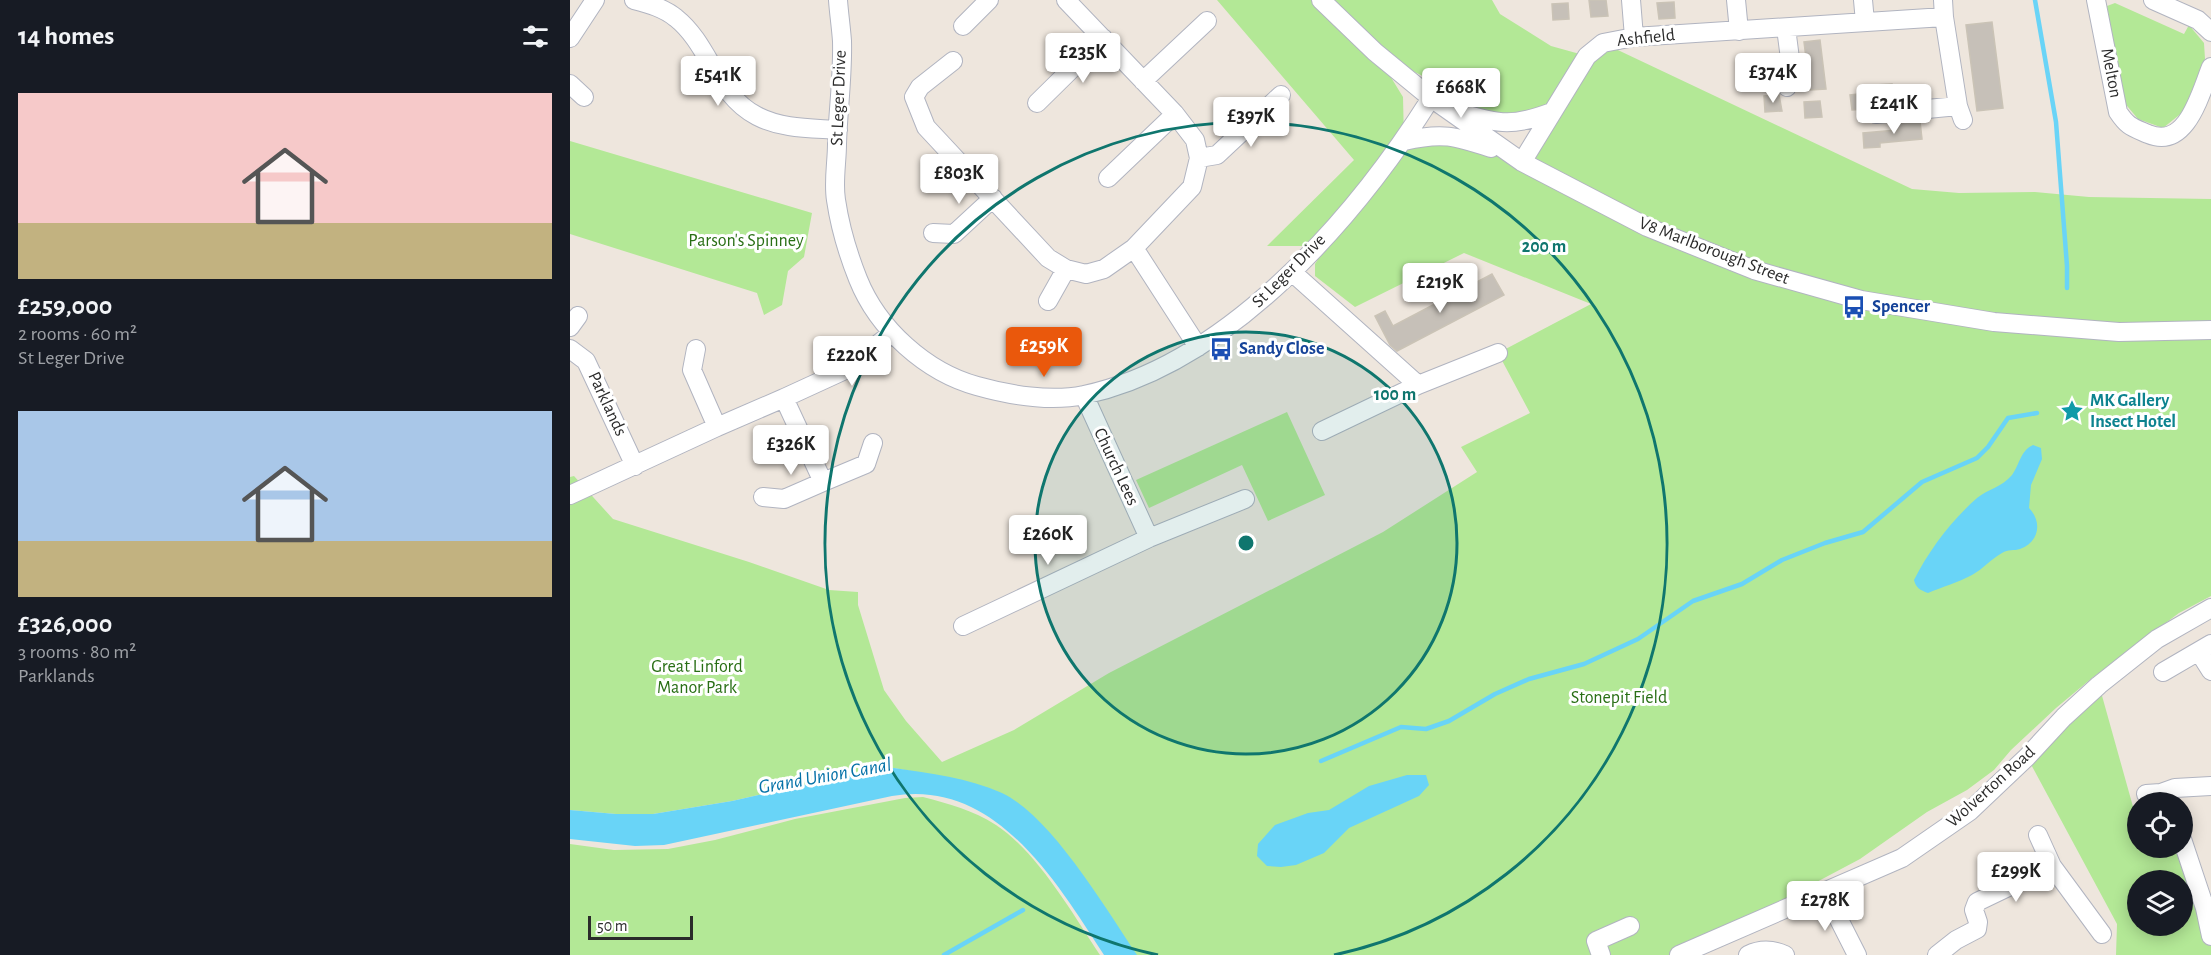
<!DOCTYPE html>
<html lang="en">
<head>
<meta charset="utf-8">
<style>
  body { margin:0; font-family:"Alegreya Sans",sans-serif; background:#20242c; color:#f1f3f6; height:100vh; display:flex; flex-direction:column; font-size:22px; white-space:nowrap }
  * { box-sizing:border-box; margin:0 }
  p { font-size:20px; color:#9ea1a6 }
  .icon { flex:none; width:33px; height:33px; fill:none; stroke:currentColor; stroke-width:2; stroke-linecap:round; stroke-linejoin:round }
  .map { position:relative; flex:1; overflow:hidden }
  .sheet { display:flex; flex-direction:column; background:#171b24; width:570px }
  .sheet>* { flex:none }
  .tools { position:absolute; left:1557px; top:792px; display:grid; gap:12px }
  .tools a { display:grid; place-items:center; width:66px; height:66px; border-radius:50%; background:#171b24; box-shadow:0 3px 15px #0003; font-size:30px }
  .scale { position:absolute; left:18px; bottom:15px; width:105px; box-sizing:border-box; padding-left:6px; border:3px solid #2b2b2b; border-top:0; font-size:16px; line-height:21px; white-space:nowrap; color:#2b2b2b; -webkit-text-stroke:4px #fff; paint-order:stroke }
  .price { position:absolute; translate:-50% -51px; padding:0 14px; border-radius:6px; background:#fff; color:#222; font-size:20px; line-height:39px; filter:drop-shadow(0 2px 3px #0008) }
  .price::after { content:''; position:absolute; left:50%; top:36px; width:18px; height:14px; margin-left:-9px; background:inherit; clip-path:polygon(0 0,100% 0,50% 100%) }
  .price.selected { background:#ea580c; color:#fff }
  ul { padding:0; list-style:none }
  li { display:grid; align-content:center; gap:12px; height:318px; padding:0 18px }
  li span { display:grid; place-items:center; height:186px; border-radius:0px; color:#555 }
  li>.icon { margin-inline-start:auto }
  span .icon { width:108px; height:108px; fill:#fffc; stroke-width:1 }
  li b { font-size:26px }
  h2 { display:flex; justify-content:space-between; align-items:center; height:72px; padding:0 18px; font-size:26px }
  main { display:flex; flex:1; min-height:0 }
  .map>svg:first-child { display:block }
  .green { fill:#b3e896; fill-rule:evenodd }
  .water { fill:#69d4f7 }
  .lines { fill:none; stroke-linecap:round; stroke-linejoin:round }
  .stream { stroke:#69d4f7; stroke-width:4.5 }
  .building { fill:#c6c0b8; stroke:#cac3b6; stroke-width:1.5 }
  .minor-casing { stroke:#b1b4c0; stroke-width:20 }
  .minor { stroke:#fff; stroke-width:18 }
  .ring { fill:none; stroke:#0f766e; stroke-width:3 }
  .labels { text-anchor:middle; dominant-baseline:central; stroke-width:6; stroke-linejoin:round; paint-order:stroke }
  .street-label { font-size:18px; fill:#2b2b2b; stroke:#fff }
  .park-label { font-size:18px; fill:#296f15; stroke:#fff }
  .transit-label { font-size:18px; font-weight:bold; fill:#164399; stroke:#fff; text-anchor:start }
  .culture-label { font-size:18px; font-weight:bold; fill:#0d838f; stroke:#fff; text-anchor:start }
  .water-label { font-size:20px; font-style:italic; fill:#0471a7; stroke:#fff }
  .centre { fill:#0f766e; stroke:#fff; stroke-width:3 }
  .ring-label { font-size:18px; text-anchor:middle; font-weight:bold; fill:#0f766e; stroke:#fff; stroke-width:6; stroke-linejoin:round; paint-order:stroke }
</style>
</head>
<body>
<main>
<section class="sheet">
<h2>14 homes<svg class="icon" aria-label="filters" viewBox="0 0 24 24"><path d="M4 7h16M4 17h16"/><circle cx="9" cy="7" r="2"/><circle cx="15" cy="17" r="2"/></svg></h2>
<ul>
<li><span style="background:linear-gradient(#f6c9c9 70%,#c2b280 0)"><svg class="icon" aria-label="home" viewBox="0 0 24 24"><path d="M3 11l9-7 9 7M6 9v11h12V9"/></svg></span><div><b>£259,000</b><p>2 rooms · 60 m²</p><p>St Leger Drive</p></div></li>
<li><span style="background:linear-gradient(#a9c7e8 70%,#c2b280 0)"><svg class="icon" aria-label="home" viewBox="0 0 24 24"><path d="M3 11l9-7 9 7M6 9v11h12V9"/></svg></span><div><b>£326,000</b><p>3 rooms · 80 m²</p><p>Parklands</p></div></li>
</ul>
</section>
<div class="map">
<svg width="1641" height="955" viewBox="0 0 1641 955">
  <rect width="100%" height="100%" fill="#eee6dd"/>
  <!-- green -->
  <path class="green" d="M 647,0 L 922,0 L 930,14 L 981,46 L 1017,56 L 1033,43 L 1342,189 L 1389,193 L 1465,192 L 1519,197 L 1641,199 L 1641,596 L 1609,613 L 1522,678 L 1486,708 L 1441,750 L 1424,770 L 1397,790 L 1357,812 L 1290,859 L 1109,955 L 560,955 L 538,920 L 389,780 L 324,768 L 233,785 L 162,801 L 83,814 L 46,814 L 0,810 L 0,477 L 4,476 L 43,519 L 179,562 L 259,590 L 288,592 L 288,605 L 314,690 L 336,721 L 372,762 L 444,730 L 539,673 L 813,532 L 907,472 L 891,447 L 960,413 L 928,353 L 1021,304 L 894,253 L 785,307 L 745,276 L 745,264 L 777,212 L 735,246 L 697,246 L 784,160 ZM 806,53 L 863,81 L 914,120 L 981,113 L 952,162 L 858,135 L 834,140 L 833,97 Z
    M 1545,3 L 1614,34 L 1619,25 L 1634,43 L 1635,59 L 1613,112 L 1593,128 L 1568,119 L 1553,101 L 1537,6 Z
    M 0,141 L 242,213 L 234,257 L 218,271 L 212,305 L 194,315 L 187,293 L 0,234 Z
    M 717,412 L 755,495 L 698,521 L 672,465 L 579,508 L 566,480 Z
    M 1529,685 L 1567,821 L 1568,848 L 1612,848 L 1641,936 L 1641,955 L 1546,955 L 1547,924 L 1457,757 ZM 1568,880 L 1612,880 L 1612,926 L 1568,926 Z
    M 353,797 C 379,804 403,810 426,825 C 468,853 502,913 530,955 L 0,955 L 0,844 L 44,850 L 98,849 L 145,840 L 225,819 L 335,798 Z"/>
  <!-- water -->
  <path class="water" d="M 1463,445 L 1471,448 L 1472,459 L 1461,485 L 1459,508 C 1472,521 1470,542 1450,549 C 1444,551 1438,549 1432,553 C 1421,559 1413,569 1402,575 C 1389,582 1372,587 1358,593 C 1350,590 1346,588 1344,580 C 1359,550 1382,520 1407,498 C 1418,489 1432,487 1442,475 C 1450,464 1450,451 1463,445 Z
    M 324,768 C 360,773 398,778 432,793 C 481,816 536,909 567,955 L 534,955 C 486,881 425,778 322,796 L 94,845 L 65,846 L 0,839 L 0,810 L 46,814 L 83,814 L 162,801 L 233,785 Z
    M 837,775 L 856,775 L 859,785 L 849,796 L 779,828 L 754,853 L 726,865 L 711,867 L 697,866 L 687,856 L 688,844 L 705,825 L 738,813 L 759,810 L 799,786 Z"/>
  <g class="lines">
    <!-- stream -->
    <path class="stream" d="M 1465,0 L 1486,122 L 1497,266 L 1497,288
      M 751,761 L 831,727 L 856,729 L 879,721 L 925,694 L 959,679 L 1014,664 L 1068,639 L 1123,601 L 1172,584 L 1212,560 L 1255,543 L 1293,532 L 1352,482 L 1407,458 L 1418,447 L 1438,418 L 1467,413
      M 374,955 L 453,910"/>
  </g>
  <!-- building -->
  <path class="building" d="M 1019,0 L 1036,0 L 1038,16 L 1021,17 Z
    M 1104,2 L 1105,18 L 1089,19 L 1087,3 Z
    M 998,3 L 999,19 L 983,20 L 982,4 Z
    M 1422,22 L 1433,108 L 1407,111 L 1396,25 Z
    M 1250,40 L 1256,89 L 1240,90 L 1234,42 Z
    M 1208,56 L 1210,72 L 1199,73 L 1198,57 Z
    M 1322,84 L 1322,89 L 1357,86 L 1358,97 L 1307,101 L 1305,85 Z
    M 1297,93 L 1298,107 L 1296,109 L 1282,110 L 1280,95 Z
    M 1209,95 L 1212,111 L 1195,112 L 1194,96 Z
    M 1250,101 L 1252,117 L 1235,118 L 1234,102 Z
    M 1350,121 L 1352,139 L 1310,143 L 1310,147 L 1294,148 L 1293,133 L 1327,130 L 1326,123 Z
    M 922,274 L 934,295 L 827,351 L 820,345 L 805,316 L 815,311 L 823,326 Z"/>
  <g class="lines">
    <!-- minor casing -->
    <g class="minor-casing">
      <path id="minor" d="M 64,0 C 79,4 94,8 106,18 C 140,45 146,95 187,116 C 212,129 240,128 268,130
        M 268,0 C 269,14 271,27 272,41 C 273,75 268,110 267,144 C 267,162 263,182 266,200 C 270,227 278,254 288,279 C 308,329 356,372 407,386 C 439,395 481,402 514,395 C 659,364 785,218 861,98
        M 496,0 L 605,114
        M 751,0 L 805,52 L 861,98 L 952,162 L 1077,227 L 1184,270 L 1291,300 L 1424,322 L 1549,332 L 1641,330
        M 1061,0 L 1064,37
        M 1166,0 L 1169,31
        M 1293,0 L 1295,22
        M 1373,0 L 1374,17 L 1388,106 L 1393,120
        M 1526,0 L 1548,112 C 1558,127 1562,127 1578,134 C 1617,150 1630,94 1641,67
        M 1583,0 L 1628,20 L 1641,32
        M 393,26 L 419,0
        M 1216,28 L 1222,74 L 1217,87
        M 0,38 L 25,0
        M 383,61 L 350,87 L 344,97 L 356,127 L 478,258 L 496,269 L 516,274 L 534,269 L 564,248
        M 573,81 L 637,21
        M 0,84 L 14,97
        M 467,103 L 533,38
        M 892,113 C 929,125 945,126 982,112
        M 1306,114 L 1388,106
        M 834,141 C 872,132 885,136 921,148
        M 629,158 L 647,155 L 711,95
        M 952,162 L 1017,56 L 1033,43 L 1064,37 L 1374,17
        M 538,178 L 605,114 L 625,140 L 629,158 L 622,187 L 564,248 L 628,347
        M 363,233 L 384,234 L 423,198
        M 722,272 L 848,385 L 928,353
        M 478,301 L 496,269
        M 0,327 L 8,316
        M 0,349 L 16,361 L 65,466
        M 126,349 L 122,370 L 147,427 L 214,398 L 253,482 L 296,464 L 303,443
        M 514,395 L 579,538 L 675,499
        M 214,398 L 275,370 L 322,333
        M 752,431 L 848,385
        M 0,495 L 147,427
        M 193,497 L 214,499 L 253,482
        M 393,626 L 579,538
        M 1629,652 L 1641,671
        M 1593,672 L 1641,644
        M 1576,794 L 1591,793 L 1605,788 L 1641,786
        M 1468,835 L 1482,866
        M 1612,839 L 1635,908
        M 1255,892 L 1287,955
        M 1641,906 L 1635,908 L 1641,936
        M 1031,955 L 1026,941 L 1060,926
        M 1109,955 L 1332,858 L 1400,811 L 1457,757 L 1494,717 L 1529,685 L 1587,639 L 1641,608
        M 1178,955 C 1190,949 1202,949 1215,955
        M 1367,955 L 1386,940 L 1407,929 L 1408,922 L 1404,910 L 1407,902 L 1482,866 L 1532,934"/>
    </g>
    <!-- minor -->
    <use href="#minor" class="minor"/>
  </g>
  <!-- distance rings -->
  <circle cx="676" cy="543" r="211" fill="#0f766e" fill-opacity=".12"/>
  <g class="ring">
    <circle cx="676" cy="543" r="211"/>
    <path d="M588 955A421 421 0 1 1 764 955"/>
  </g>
  <!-- icons -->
  <defs>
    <g id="bus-bare" transform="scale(1.8)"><path d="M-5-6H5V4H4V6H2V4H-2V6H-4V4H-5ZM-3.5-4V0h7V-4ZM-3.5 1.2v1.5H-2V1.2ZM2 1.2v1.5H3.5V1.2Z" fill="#1a4fb4" stroke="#fff" stroke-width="2.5" paint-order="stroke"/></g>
    <g id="sight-bare" transform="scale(1.8)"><path d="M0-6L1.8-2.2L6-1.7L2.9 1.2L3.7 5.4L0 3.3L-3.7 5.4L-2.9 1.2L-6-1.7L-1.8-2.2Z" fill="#0f9aa8" stroke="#fff" stroke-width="2.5" paint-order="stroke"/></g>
  </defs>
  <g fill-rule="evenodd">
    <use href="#bus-bare" x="1284" y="307"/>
    <use href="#bus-bare" x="651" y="349"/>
    <use href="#sight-bare" x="1502" y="411"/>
  </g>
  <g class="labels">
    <!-- street labels -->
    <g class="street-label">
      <text transform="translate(1076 38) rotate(-6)">Ashfield</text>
      <text transform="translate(1541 73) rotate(79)">Melton</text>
      <text transform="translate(269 98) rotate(-88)">St Leger Drive</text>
      <text transform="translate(1144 251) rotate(21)">V8 Marlborough Street</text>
      <text transform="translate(719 271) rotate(-45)">St Leger Drive</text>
      <text transform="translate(37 404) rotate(65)">Parklands</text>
      <text transform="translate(546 467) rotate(65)">Church Lees</text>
      <text transform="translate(1421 787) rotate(-42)">Wolverton Road</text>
    </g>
    <!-- park labels -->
    <g class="park-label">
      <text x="176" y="241">Parson's Spinney</text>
      <text x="127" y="667">Great Linford<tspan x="127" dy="21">Manor Park</tspan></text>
      <text x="1049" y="698">Stonepit Field</text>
    </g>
    <!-- transit labels -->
    <g class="transit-label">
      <text x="1302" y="307">Spencer</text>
      <text x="669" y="349">Sandy Close</text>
    </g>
    <!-- culture labels -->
    <g class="culture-label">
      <text x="1520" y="401">MK Gallery<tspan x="1520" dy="21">Insect Hotel</tspan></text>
    </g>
    <!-- water labels -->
    <g class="water-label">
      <text transform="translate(255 776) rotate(-10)">Grand Union Canal</text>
    </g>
  </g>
  <circle cx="676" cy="543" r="9" class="centre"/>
  <g class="ring-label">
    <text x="974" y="252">200 m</text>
    <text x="825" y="400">100 m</text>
  </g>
</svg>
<div class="tools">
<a><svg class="icon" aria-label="locate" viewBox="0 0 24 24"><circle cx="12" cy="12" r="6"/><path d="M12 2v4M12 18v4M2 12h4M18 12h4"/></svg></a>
<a><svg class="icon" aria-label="layers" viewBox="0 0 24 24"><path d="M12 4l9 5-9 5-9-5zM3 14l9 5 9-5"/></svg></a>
</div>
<div class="scale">50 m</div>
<b class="price" style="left:513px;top:84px">£235K</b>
<b class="price" style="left:1203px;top:104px">£374K</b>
<b class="price" style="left:148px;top:107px">£541K</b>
<b class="price" style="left:891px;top:119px">£668K</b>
<b class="price" style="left:1324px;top:135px">£241K</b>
<b class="price" style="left:681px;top:148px">£397K</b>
<b class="price" style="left:389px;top:205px">£803K</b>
<b class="price" style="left:870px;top:314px">£219K</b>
<b class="price selected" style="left:474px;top:378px">£259K</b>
<b class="price" style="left:282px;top:387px">£220K</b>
<b class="price" style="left:221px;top:476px">£326K</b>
<b class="price" style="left:478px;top:566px">£260K</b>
<b class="price" style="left:1446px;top:903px">£299K</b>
<b class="price" style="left:1255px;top:932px">£278K</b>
</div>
</main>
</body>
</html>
